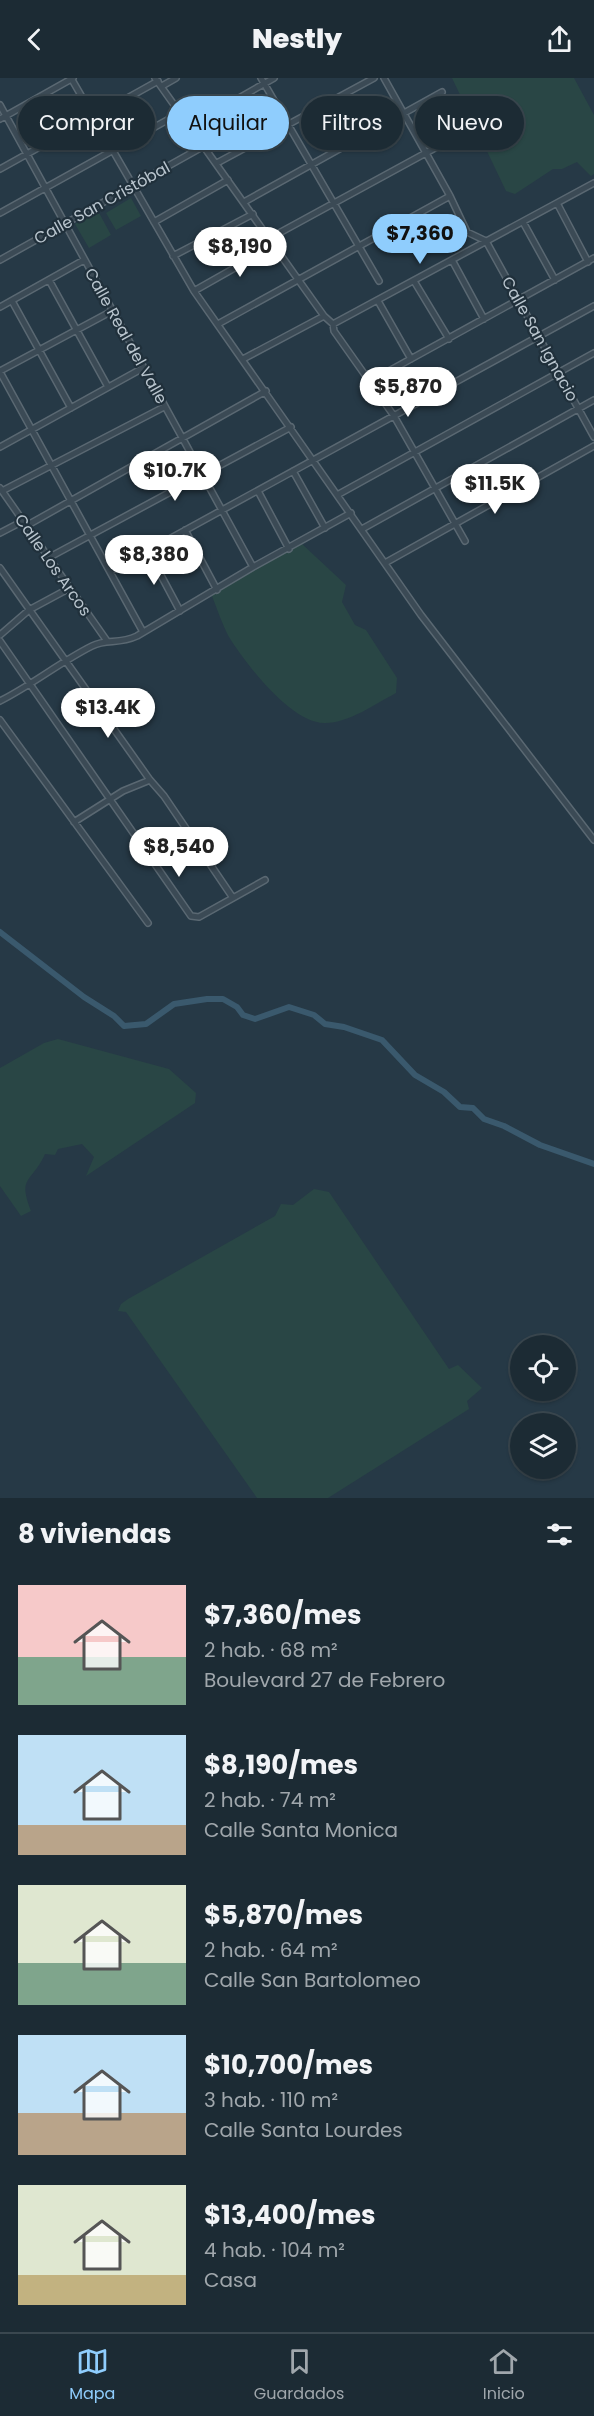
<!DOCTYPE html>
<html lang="es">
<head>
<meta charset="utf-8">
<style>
  body { margin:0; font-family:Poppins,sans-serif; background:#25333c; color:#f1f3f6; height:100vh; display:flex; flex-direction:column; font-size:22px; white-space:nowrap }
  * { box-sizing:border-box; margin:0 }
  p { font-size:20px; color:#a0a7ac }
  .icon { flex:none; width:33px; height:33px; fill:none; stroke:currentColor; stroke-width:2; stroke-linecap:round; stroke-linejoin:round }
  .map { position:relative; height:1420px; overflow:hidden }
  .panel { display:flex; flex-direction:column; background:#1c2b34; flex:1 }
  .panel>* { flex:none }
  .banner { position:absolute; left:18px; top:18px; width:558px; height:54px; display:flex; gap:12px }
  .controls { position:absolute; left:510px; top:1257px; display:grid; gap:12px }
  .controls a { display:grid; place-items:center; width:66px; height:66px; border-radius:50%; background:#1c2b34; box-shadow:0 2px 4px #0004,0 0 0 2px #3a474f; font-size:30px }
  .price { position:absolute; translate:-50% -51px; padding:0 14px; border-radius:21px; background:#fff; color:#222; font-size:20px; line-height:39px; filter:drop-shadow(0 2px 3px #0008) }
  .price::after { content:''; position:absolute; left:50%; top:36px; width:18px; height:14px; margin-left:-9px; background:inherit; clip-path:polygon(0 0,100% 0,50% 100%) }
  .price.on { background:#8fcdfd; color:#111 }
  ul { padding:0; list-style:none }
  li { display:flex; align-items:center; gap:18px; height:150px; padding:0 18px }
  li span { display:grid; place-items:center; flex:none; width:168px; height:120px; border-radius:0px; color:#555 }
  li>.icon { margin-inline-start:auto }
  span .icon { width:72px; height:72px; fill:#fffc; stroke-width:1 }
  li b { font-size:26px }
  h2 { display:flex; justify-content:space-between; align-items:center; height:72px; padding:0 18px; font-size:26px }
  .chip { padding:0 21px; border-radius:27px; background:#1c2b34; box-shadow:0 2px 4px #0004,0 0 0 2px #3a474f; font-size:21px; line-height:54px }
  .chip.on { background:#8fcdfd; color:#111 }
  header { display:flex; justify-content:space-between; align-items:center; height:78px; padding:0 18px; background:#1c2b34; font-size:27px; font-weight:800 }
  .dock { display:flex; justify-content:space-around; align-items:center; height:84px; border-top:2px solid #3a474f; background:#1c2b34; font-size:16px; color:#a0a7ac }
  .dock a { display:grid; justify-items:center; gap:3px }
  .dock .on { color:#8fcdfd }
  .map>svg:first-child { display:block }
  .green { fill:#294645 }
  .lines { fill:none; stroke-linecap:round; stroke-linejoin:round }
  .canal { stroke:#3a596d; stroke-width:6 }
  .street-casing { stroke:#5a6872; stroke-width:8 }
  .street { stroke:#3b4a55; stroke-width:5 }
  .labels { text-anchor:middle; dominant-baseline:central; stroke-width:4.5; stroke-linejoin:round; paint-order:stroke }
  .street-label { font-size:16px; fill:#b9c5ce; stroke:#20303b }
</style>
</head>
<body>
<header><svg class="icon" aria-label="back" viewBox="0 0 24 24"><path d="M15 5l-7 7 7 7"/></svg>Nestly<svg class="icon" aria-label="share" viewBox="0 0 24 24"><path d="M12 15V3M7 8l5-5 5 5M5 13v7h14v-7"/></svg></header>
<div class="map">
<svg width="594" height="1420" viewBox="0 0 594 1420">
  <rect width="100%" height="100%" fill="#263946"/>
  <!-- green -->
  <path class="green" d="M 452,0 L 574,0 L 594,37 L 594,96 L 591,98 L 577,84 L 562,91 L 553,91 L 515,116 L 506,113 Z
    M 131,120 L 141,138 L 116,152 L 106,135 Z
    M 98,133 L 111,157 L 89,170 L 75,146 Z
    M 302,466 L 346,507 L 342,524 L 355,547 L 366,552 L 397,600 L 396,615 C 375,626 349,645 325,645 C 292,646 245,585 229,559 C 222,546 217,530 211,516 L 216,510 Z
    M 58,961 L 169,991 L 196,1015 L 195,1025 L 86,1098 L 94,1079 L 82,1066 L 58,1071 L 55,1077 L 45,1076 C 32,1105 17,1098 31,1133 L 21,1138 L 0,1108 L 0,990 L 44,965 Z
    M 314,1111 L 329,1114 L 449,1291 L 458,1287 L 482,1310 L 467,1323 L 469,1331 L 328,1420 L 257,1420 L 126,1234 L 118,1233 L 121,1226 L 128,1221 L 275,1138 L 281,1126 L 293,1127 Z"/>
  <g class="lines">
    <!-- canal -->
    <path class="canal" d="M 0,854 L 84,919 L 114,938 L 124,948 L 146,946 L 174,926 L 207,921 L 223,921 L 237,929 L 243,937 L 255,941 L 289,929 L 314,937 L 325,946 L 344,949 L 382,962 L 415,997 L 444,1014 L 460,1029 L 473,1030 L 484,1041 L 504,1048 L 540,1067 L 594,1086"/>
    <!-- street casing -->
    <g class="street-casing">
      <path id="street" d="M 71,0 L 194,213 L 421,537 L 594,762
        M 155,0 L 324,238 L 333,246 L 334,253 L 394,338 L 465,463
        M 261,0 L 379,203
        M 384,0 L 450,118 L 467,154 L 486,163 L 594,359
        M 162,8 L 176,0
        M 0,27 L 253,489
        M 0,41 L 73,0
        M 190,48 L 274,0
        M 217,85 L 374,0
        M 0,91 L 158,3
        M 244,124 L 442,14
        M 557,125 L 588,184
        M 0,135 L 180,35
        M 154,144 L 228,102
        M 523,144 L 555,202
        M 270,160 L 457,58
        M 173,178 L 253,136
        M 0,182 L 204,68
        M 452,182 L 484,241
        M 49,202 L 108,309
        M 414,203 L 449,261
        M 194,213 L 275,167
        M 12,223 L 71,330
        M 378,223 L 411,281
        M 0,229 L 84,182
        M 218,246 L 450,118
        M 333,246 L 594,105
        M 243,281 L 324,238
        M 0,293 L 112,233
        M 0,294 L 143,554
        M 369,304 L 594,180
        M 0,369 L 143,290
        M 293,393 L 325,450
        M 0,410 L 107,563
        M 2,413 L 164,329
        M 258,413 L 289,471
        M 339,416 L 594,275
        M 26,448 L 266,313
        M 362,451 L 594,322
        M 185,452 L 217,512
        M 0,455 L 23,443
        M 148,473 L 180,533
        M 48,480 L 291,349
        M 385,485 L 594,368
        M 0,490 L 150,702 L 164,718 L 233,820
        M 111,493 L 594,228
        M 0,557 L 29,532 L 68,511
        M 0,563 L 191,838 L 199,839 L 265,802
        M 0,623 C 32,607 60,584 92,568 C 107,560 118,567 137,558 L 253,489 L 351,435
        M 0,642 L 148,845
        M 74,744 L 123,713 L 150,702"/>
    </g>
    <!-- street -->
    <use href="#street" class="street"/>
  </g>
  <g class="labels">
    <!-- street labels -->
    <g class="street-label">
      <text transform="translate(102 125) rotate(-29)">Calle San Cristóbal</text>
      <text transform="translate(126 258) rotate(61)">Calle Real del Valle</text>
      <text transform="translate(540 261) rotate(61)">Calle San Ignacio</text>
      <text transform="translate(53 487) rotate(55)">Calle Los Arcos</text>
    </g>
  </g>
</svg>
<div class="controls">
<a><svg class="icon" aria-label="locate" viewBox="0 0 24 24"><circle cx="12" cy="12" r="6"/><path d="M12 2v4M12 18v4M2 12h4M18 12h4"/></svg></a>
<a><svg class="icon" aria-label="layers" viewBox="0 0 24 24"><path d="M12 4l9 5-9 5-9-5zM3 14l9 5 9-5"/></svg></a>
</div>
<b class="price on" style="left:420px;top:187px">$7,360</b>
<b class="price" style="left:240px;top:200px">$8,190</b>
<b class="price" style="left:408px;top:340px">$5,870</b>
<b class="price" style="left:175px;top:424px">$10.7K</b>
<b class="price" style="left:495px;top:437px">$11.5K</b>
<b class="price" style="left:154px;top:508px">$8,380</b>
<b class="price" style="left:108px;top:661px">$13.4K</b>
<b class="price" style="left:179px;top:800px">$8,540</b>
<div class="banner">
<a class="chip">Comprar</a>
<a class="chip on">Alquilar</a>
<a class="chip">Filtros</a>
<a class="chip">Nuevo</a>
</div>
</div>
<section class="panel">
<h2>8 viviendas<svg class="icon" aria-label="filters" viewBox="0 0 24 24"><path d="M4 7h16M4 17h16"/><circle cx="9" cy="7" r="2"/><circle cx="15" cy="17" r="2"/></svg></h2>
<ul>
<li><span style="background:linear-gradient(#f6c9c9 60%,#7fa58c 0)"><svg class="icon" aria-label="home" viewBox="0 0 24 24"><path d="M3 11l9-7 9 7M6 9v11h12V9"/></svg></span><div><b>$7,360/mes</b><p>2 hab. · 68 m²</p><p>Boulevard 27 de Febrero</p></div></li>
<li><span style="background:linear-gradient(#bfe0f5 75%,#b9a48a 0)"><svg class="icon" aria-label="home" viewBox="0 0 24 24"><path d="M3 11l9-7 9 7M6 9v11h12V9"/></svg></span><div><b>$8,190/mes</b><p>2 hab. · 74 m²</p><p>Calle Santa Monica</p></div></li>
<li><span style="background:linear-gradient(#dfe7d0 65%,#7fa58c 0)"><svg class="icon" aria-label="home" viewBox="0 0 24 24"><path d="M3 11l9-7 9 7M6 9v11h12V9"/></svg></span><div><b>$5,870/mes</b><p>2 hab. · 64 m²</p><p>Calle San Bartolomeo</p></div></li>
<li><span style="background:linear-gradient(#bfe0f5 65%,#b9a48a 0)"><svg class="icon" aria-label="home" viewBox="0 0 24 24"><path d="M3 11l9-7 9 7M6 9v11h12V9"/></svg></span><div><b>$10,700/mes</b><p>3 hab. · 110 m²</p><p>Calle Santa Lourdes</p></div></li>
<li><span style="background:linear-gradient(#dfe7d0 75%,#c2b280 0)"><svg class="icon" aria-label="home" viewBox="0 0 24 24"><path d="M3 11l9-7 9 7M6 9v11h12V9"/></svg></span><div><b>$13,400/mes</b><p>4 hab. · 104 m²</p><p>Casa</p></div></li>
</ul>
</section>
<nav class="dock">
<a class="on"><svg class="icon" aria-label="map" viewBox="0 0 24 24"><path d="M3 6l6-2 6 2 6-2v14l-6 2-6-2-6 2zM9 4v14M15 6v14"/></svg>Mapa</a>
<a><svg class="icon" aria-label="saved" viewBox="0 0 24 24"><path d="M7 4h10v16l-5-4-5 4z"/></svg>Guardados</a>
<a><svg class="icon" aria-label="home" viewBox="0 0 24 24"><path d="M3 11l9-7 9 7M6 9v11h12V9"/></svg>Inicio</a>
</nav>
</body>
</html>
